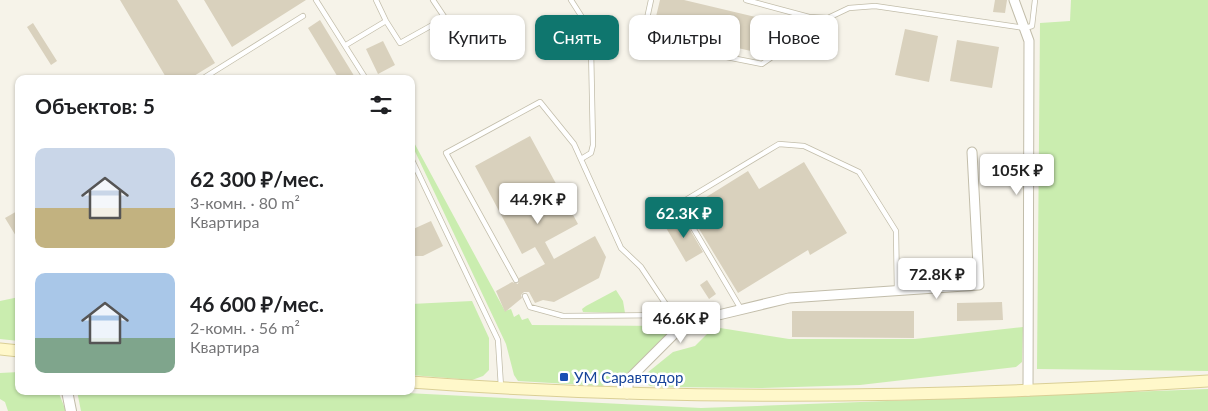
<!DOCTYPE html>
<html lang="ru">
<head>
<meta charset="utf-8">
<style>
  body { margin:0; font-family:Lato,sans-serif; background:#f6f6f6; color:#202124; height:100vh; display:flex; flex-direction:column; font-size:19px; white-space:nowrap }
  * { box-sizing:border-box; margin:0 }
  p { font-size:16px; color:#757577 }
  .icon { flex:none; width:28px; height:28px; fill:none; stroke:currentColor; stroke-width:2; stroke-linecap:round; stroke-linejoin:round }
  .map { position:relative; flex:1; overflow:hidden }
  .drawer { position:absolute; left:15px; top:75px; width:400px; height:320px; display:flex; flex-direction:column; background:#fff; border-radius:10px; box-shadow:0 1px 4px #0004 }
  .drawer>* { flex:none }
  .guide { position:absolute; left:430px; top:15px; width:475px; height:45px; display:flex; gap:10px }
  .price { position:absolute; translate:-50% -42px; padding:0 11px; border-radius:5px; background:#fff; color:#222; font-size:16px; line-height:32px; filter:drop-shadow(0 1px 2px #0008) }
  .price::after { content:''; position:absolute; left:50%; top:30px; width:15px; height:11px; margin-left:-8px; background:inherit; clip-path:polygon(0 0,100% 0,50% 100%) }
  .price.current { background:#0f766e; color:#fff }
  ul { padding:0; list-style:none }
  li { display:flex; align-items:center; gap:15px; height:125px; padding:0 20px }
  li span { display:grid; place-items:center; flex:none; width:140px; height:100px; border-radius:10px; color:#555 }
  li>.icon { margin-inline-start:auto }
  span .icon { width:60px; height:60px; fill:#fffc; stroke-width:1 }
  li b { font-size:21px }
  h2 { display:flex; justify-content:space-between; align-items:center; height:60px; padding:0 20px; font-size:21px }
  .pill { padding:0 18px; border-radius:10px; background:#fff; box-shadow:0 1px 4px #0004; font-size:18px; line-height:45px }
  .pill.current { background:#0f766e; color:#fff }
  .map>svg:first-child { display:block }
  .green { fill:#caedaf }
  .building { fill:#d9d1bd }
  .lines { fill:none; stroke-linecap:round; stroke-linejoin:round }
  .service-casing { stroke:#c2bdaa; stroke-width:6 }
  .minor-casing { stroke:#c2bdaa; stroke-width:11 }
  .tertiary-casing { stroke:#c2bdaa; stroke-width:12 }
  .secondary-casing { stroke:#dacf95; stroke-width:13 }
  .service { stroke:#fff; stroke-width:4.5 }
  .minor { stroke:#fff; stroke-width:9 }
  .tertiary { stroke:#fff; stroke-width:10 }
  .secondary { stroke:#fff8ca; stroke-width:11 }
  .transit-dot { fill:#1a4fb4; stroke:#fff; stroke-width:2 }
  .labels { text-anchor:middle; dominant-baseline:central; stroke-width:5; stroke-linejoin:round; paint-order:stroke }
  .transit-label { font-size:15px; fill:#164399; stroke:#fff; text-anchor:start }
</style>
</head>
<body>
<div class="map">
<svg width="1208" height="411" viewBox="0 0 1208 411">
  <rect width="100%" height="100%" fill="#f6f3e9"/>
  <!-- green -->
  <path class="green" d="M 1071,0 L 1208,0 L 1208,371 L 1037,369 L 1040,23 L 1070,21 Z
    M 411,137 L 505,311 L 511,309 L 514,317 L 519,314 L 522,320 L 528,318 L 532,325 L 665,326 L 668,327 L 670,334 L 662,349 L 620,378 L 602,386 L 518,381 L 514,375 L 506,344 L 411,143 Z
    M 616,290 L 623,301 L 625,313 L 583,312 L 582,309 L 586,306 Z
    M 19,297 L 19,341 L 0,339 L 0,301 Z
    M 472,301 L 489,338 L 489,370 L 483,376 L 472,380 L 411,375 L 411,304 Z
    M 714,327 L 789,339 L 915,339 L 1023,327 L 1022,362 L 1016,367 L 860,385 L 760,388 L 666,387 L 650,386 L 645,382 L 647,373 L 673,352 L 695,346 Z
    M 19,372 L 19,391 L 58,391 L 66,411 L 8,411 L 5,402 L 0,399 L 0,373 Z
    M 1208,389 L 1208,411 L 81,411 L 77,391 L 367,391 L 701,408 Z"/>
  <!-- building -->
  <path class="building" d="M 120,0 L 177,0 L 215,63 L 189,79 L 167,79 Z
    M 204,0 L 306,0 L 232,47 Z
    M 660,0 L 684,0 L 768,20 L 760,53 L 653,29 Z
    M 995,0 L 1007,0 L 1005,13 L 993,12 Z
    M 320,20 L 356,79 L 339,79 L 308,28 Z
    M 33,23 L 57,61 L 51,65 L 27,27 Z
    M 905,29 L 938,36 L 929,82 L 895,75 Z
    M 957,40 L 999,47 L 992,88 L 950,81 Z
    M 383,41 L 395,65 L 378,74 L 366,49 Z
    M 530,136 L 578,224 L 545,242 L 554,259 L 595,236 L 606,257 L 599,278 L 554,302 L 543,300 L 535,303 L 529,292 L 524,292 L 521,295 L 522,298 L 505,312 L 496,291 L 512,282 L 518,284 L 519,278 L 545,264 L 535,247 L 522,254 L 475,166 Z
    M 804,162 L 847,233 L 810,255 L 808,250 L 738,293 L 687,209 L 748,171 L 759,189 Z
    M 19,210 L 19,241 L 5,218 Z
    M 682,216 L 703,252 L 686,262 L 665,226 Z
    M 431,221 L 443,246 L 423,256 L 411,256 L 411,230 Z
    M 707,280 L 716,294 L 709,299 L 700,285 Z
    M 1002,302 L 1003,320 L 957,321 L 957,303 Z
    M 792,311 L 914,311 L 914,338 L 792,337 Z"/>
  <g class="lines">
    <!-- service casing -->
    <g class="service-casing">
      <path id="service" d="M 316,0 L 366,79
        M 376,0 L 386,21 L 400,43 L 445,18 L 433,0
        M 571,0 L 587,25 L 591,48 L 593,145 L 591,153 L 581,159
        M 651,0 L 643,37 L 656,43 L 762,64 L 828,18 L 849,8 L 875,6 L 1025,28 L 1032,26 L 1035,0
        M 746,0 L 809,17 L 828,18
        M 346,45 L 386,21
        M 202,79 L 303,16
        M 411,158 L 498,340 L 501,387
        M 516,280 L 446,153 L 540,102 L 574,144 L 621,248 L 641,267 L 681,327
        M 525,296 L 530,307 L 563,316 L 673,315
        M 741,309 L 679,204 L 779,144 L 804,146 L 859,172 L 896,231 L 897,291"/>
    </g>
    <!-- minor casing -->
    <g class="minor-casing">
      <path id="minor" d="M 1014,0 L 1029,41 L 1028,391
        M 627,394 L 629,379 L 681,327 L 710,317 L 789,298 L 979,285 L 972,152"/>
    </g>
    <!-- tertiary casing -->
    <g class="tertiary-casing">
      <path id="tertiary" d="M 67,391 L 71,411"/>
    </g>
    <!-- secondary casing -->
    <g class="secondary-casing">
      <path id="secondary" d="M 0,349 L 19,351
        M 411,382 C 677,402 942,398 1208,381"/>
    </g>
    <!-- service -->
    <use href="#service" class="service"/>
    <!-- minor -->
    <use href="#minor" class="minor"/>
    <!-- tertiary -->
    <use href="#tertiary" class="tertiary"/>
    <!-- secondary -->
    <use href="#secondary" class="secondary"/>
  </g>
  <!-- markers -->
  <rect class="transit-dot" x="559" y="372" width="10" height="10" rx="2.5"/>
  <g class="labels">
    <!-- transit labels -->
    <g class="transit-label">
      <text x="574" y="377">УМ Саравтодор</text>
    </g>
  </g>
</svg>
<b class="price" style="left:1017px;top:196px">105K ₽</b>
<b class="price" style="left:538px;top:225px">44.9K ₽</b>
<b class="price current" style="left:684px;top:239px">62.3K ₽</b>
<b class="price" style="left:937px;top:300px">72.8K ₽</b>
<b class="price" style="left:681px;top:344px">46.6K ₽</b>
<div class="guide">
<a class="pill">Купить</a>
<a class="pill current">Снять</a>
<a class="pill">Фильтры</a>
<a class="pill">Новое</a>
</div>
<section class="drawer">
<h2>Объектов: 5<svg class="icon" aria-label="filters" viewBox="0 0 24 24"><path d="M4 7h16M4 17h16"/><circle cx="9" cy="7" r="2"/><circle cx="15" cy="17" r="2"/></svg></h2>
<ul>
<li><span style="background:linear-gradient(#c9d6e8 60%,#c2b280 0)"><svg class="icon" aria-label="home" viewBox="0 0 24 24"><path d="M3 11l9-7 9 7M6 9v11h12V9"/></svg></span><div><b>62 300 ₽/мес.</b><p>3-комн. · 80 m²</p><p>Квартира</p></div></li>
<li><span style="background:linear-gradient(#a9c7e8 65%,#7fa58c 0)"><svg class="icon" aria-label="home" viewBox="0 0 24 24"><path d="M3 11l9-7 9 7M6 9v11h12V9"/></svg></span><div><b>46 600 ₽/мес.</b><p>2-комн. · 56 m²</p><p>Квартира</p></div></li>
</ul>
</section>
</div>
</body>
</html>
